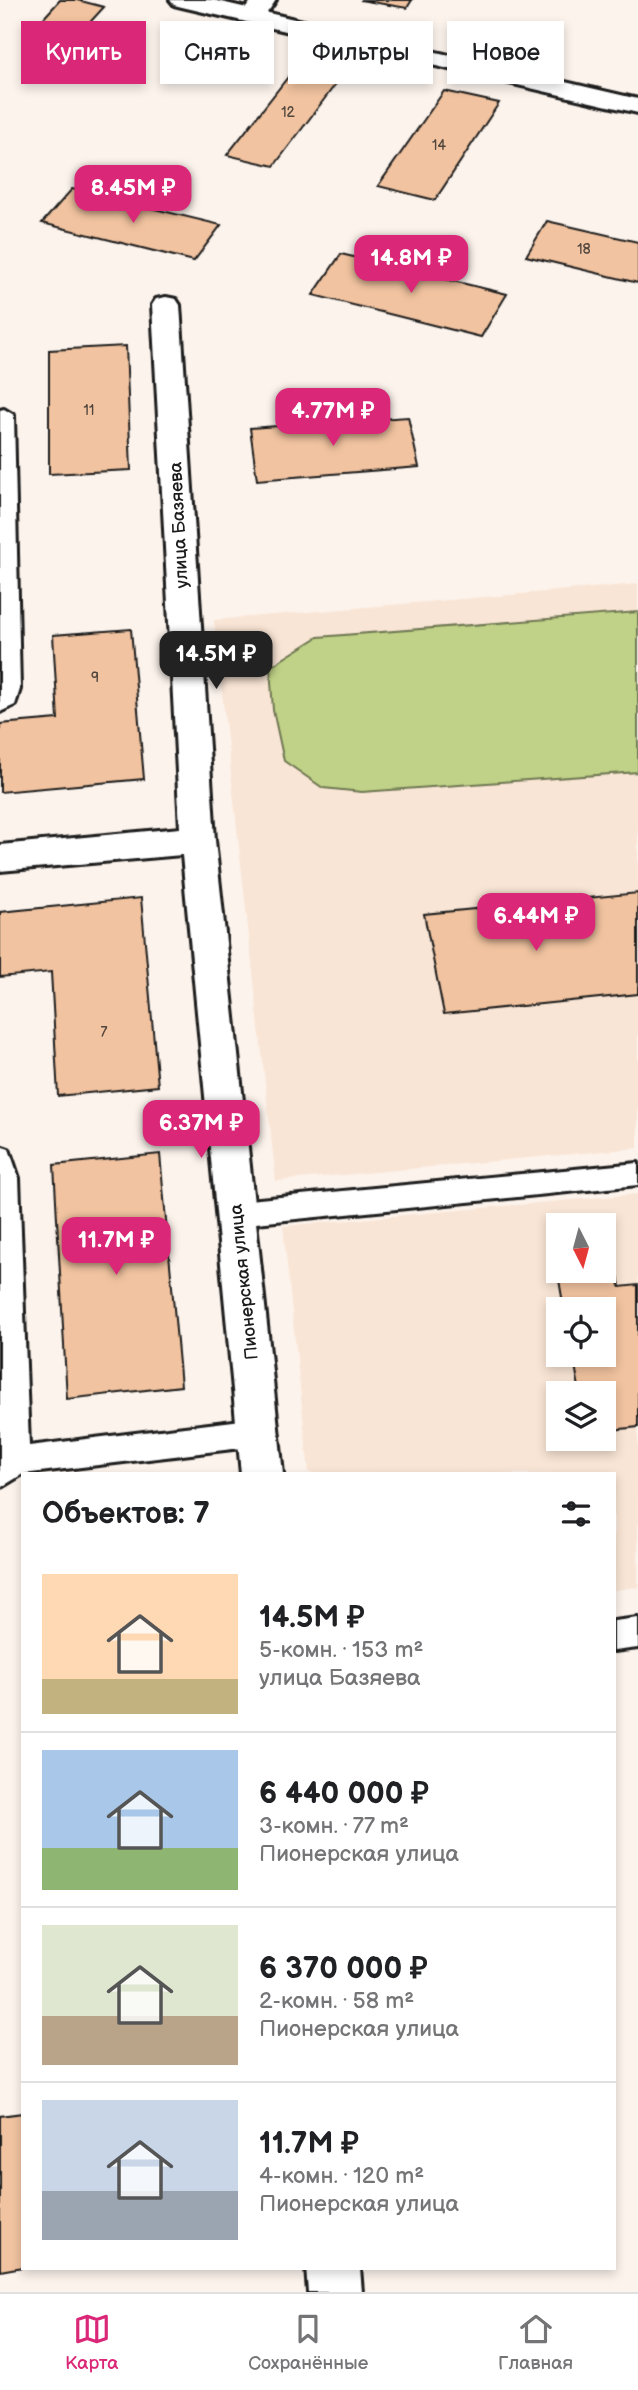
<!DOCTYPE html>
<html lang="ru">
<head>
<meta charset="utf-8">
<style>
  body { margin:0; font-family:"Balsamiq Sans",sans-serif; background:#f2f2f2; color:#202124; height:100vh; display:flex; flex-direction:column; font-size:26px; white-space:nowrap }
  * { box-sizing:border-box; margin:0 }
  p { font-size:23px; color:#757577 }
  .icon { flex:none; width:38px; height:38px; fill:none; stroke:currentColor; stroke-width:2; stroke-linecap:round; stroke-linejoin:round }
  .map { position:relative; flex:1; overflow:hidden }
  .details { position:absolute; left:21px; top:1472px; width:595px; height:798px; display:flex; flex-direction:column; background:#fff; border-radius:0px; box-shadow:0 4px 10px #0003 }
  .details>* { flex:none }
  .hud { position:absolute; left:21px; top:21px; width:597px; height:63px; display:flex; gap:14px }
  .needle { width:46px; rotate:174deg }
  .buttons { position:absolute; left:546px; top:1213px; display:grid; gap:14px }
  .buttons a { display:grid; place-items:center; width:70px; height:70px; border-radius:0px; background:#fff; box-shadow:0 4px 10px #0003; font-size:35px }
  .price { position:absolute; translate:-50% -60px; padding:0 16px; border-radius:14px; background:#db2777; color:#fff; font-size:23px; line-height:46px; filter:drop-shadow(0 2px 4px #0008) }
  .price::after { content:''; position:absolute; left:50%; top:42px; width:21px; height:16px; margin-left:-10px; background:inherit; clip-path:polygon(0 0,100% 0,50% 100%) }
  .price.on { background:#222; color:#fff }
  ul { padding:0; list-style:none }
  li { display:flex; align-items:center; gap:21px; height:175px; padding:0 21px }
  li+li { border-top:2px solid #e0e0e0 }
  li span { display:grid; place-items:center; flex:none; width:196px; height:140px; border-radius:0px; color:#555 }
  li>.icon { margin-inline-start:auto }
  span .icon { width:84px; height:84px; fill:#fffc; stroke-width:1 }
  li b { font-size:30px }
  h2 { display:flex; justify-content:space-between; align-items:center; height:84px; padding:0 21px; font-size:30px }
  .tag { padding:0 24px; border-radius:0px; background:#fff; box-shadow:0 4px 10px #0003; font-size:24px; line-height:63px }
  .tag.on { background:#db2777; color:#fff }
  .menu { display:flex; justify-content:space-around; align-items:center; height:98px; border-top:2px solid #e0e0e0; background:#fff; font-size:19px; color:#757577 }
  .menu a { display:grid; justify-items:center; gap:4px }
  .menu .on { color:#db2777 }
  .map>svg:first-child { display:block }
  .built { fill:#f9e5d5; fill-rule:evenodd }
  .green { fill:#c0d287; stroke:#6e7752; stroke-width:2 }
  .building { fill:#f1c3a0; stroke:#1c1c1c; stroke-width:2 }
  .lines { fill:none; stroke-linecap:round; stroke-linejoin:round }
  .lane-casing { stroke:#1c1c1c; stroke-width:6 }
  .street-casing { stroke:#1c1c1c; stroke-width:6 }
  .secondary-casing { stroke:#1c1c1c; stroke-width:6 }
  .lane { fill:#fff; fill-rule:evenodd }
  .street { fill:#fff; fill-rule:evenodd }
  .secondary { fill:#fff; fill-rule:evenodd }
  .labels { text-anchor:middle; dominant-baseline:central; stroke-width:5; stroke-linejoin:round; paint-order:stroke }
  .number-label { font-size:14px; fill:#51463d }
  .street-label { font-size:18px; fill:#1c1c1c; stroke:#fff }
</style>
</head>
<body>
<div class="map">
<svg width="638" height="2292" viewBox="0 0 638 2292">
  <rect width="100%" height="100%" fill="#fcf3ec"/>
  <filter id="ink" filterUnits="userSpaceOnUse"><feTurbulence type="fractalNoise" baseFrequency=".0143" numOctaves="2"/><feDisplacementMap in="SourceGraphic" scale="14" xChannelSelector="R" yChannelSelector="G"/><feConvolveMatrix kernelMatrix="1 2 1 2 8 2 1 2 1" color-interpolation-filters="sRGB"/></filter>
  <g filter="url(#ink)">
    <!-- built -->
    <path class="built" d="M 638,584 L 638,1148 L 276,1181 L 214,620 Z
      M 638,1194 L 638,1587 L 614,1590 L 614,1474 L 309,1473 L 283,1226 ZM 558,1225 L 604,1225 L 604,1270 L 558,1270 ZM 558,1309 L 604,1309 L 604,1354 L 558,1354 ZM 558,1393 L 604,1393 L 604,1438 L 558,1438 Z"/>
    <!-- green -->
    <path class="green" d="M 638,612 L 638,772 L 362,792 L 323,788 L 284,761 L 273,710 L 270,667 L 318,637 Z"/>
    <!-- building -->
    <path class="building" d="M 60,0 L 77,0 L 104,7 L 82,31 L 41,21 Z
      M 360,0 L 412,0 L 407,8 Z
      M 302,59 L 347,69 L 274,166 L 227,155 Z
      M 444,91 L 499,103 L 435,200 L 378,186 Z
      M 72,189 L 221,225 L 194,261 L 42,223 Z
      M 547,221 L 638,242 L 638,283 L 526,256 Z
      M 341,254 L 507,294 L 481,337 L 313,295 Z
      M 126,346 L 131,470 L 49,474 L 49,350 Z
      M 408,417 L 419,467 L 257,480 L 250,428 Z
      M 131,629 L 144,779 L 0,792 L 0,724 L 58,719 L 53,635 Z
      M 638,893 L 638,994 L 444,1014 L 424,914 Z
      M 141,898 L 158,1086 L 58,1096 L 51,972 L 0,977 L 0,912 Z
      M 160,1154 L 181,1386 L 67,1399 L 54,1165 Z
      M 617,1269 L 620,1287 L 638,1285 L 638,1427 L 604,1431 L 604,1393 L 580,1393 L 573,1354 L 604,1354 L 604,1309 L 564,1309 L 558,1274 Z
      M 23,2113 L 23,2267 L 0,2271 L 0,2116 Z"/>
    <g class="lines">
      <!-- lane casing -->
      <g class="lane-casing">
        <path id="lane" d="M 4,409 L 14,415 L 20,689 L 15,705 L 0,712 L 0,410 Z
          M 0,1146 L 9,1149 L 19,1178 L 29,1446 L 258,1418 L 268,1422 L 272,1432 L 268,1442 L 258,1446 L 23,1474 L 0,1488 Z
          M 638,1163 L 638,1185 L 237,1225 L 228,1221 L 224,1213 L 228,1205 L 237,1201 Z
          M 638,1618 L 638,1648 L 614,1651 L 614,1621 Z"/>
      </g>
      <!-- street casing -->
      <g class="street-casing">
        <path id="street" d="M 252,0 L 276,0 C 267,13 261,25 244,21 L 240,16 Z
          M 166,297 L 176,299 L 180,305 L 215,840 L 283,1474 L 241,1474 L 182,855 L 0,871 L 0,845 L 180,828 L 152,305 L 156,299 Z
          M 306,2268 L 360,2268 L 362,2292 L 308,2292 Z"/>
      </g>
      <!-- secondary casing -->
      <g class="secondary-casing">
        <path id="secondary" d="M 170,0 L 213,0 L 638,99 L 638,113 L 182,7 L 174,5 Z"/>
      </g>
      <!-- lane -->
      <use href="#lane" class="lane"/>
      <!-- street -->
      <use href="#street" class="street"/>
      <!-- secondary -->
      <use href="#secondary" class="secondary"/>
    </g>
  </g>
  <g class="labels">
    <!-- number labels -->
    <g class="number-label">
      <text x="288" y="112">12</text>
      <text x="439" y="145">14</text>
      <text x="584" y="249">18</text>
      <text x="89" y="410">11</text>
      <text x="95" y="677">9</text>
      <text x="104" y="1032">7</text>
    </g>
    <!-- street labels -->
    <g class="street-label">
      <text transform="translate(179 525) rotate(-93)">улица Базяева</text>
      <text transform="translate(244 1282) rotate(-96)">Пионерская улица</text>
    </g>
  </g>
</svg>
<div class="buttons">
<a><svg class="needle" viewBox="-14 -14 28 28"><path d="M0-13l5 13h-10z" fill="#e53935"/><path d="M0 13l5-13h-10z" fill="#757577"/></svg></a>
<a><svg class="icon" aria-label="locate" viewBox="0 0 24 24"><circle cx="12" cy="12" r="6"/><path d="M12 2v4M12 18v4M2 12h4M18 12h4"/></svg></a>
<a><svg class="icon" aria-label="layers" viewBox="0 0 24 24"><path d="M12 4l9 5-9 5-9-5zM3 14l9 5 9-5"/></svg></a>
</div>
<b class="price" style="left:133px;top:225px">8.45M ₽</b>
<b class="price" style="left:411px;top:295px">14.8M ₽</b>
<b class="price" style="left:333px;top:448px">4.77M ₽</b>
<b class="price on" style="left:216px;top:691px">14.5M ₽</b>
<b class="price" style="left:536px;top:953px">6.44M ₽</b>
<b class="price" style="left:201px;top:1160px">6.37M ₽</b>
<b class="price" style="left:116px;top:1277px">11.7M ₽</b>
<div class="hud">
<a class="tag on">Купить</a>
<a class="tag">Снять</a>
<a class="tag">Фильтры</a>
<a class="tag">Новое</a>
</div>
<section class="details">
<h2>Объектов: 7<svg class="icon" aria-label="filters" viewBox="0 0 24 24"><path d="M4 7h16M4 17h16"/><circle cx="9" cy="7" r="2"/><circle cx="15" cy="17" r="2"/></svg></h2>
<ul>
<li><span style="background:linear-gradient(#ffd9b3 75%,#c2b280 0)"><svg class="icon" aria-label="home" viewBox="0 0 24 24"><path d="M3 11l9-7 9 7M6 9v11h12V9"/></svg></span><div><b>14.5M ₽</b><p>5-комн. · 153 m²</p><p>улица Базяева</p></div></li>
<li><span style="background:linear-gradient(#a9c7e8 70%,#8fb573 0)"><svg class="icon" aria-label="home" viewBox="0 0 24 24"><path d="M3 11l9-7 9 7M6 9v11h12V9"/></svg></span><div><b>6 440 000 ₽</b><p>3-комн. · 77 m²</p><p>Пионерская улица</p></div></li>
<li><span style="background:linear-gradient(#dfe7d0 65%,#b9a48a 0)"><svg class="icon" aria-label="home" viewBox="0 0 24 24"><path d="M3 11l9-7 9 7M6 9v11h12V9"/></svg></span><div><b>6 370 000 ₽</b><p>2-комн. · 58 m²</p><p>Пионерская улица</p></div></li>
<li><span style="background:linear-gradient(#c9d6e8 65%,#9aa5b1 0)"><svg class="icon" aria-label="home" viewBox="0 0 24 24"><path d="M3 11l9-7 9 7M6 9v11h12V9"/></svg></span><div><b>11.7M ₽</b><p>4-комн. · 120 m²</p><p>Пионерская улица</p></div></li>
</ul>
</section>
</div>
<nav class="menu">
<a class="on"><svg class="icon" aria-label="map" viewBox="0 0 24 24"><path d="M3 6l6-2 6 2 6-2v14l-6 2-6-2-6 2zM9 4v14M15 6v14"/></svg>Карта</a>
<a><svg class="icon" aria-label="saved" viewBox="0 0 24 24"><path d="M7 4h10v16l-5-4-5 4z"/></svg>Сохранённые</a>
<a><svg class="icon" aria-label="home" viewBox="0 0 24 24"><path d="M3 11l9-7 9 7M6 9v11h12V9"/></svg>Главная</a>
</nav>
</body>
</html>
